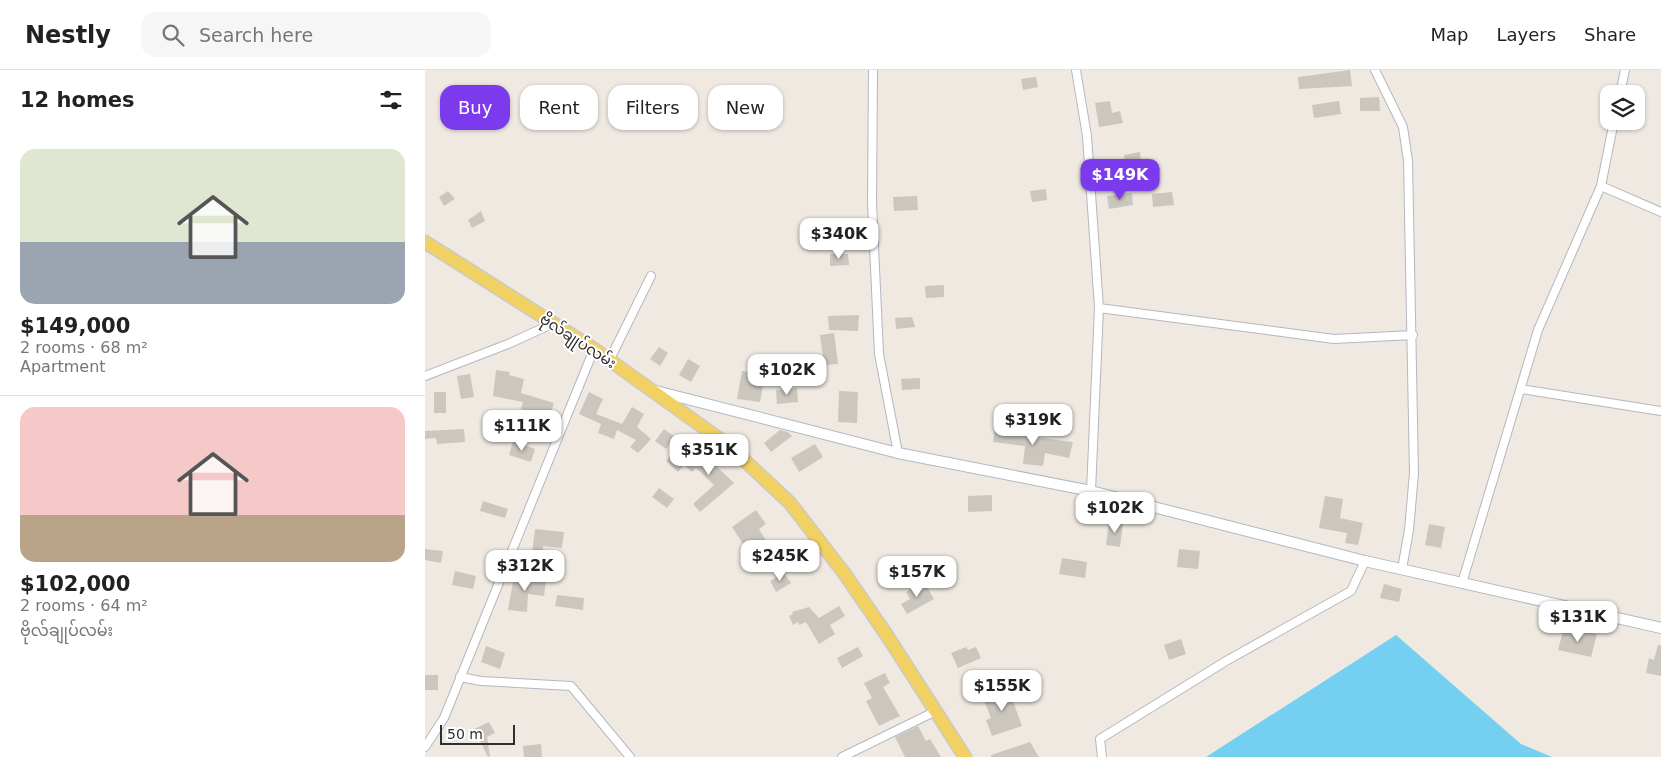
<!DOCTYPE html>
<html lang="en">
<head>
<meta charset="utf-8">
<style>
  body { margin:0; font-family:"DejaVu Sans","Noto Sans Myanmar",sans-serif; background:#f6f6f6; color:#222; height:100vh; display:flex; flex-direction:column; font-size:19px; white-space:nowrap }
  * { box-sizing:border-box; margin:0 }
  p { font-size:16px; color:#767676 }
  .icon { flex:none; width:28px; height:28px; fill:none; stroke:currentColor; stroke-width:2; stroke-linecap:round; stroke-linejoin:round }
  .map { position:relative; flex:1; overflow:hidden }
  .details { display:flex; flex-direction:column; background:#fff; width:425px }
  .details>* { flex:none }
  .banner { position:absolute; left:15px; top:15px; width:475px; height:45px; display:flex; gap:10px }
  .tools { position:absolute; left:1175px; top:15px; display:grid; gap:10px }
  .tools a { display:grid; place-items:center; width:45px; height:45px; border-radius:10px; background:#fff; box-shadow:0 1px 4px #0004; font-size:25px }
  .scale { position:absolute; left:15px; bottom:12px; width:75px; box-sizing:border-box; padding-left:5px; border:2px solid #2e2e2e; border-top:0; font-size:14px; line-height:18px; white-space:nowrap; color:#2e2e2e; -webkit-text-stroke:4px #fff; paint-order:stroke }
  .price { position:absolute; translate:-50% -42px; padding:0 11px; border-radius:10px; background:#fff; color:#222; font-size:16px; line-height:32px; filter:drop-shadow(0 1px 2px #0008) }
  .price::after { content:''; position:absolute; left:50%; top:30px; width:15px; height:11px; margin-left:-8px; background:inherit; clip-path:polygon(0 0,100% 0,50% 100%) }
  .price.current { background:#7c3aed; color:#fff }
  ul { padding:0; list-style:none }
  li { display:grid; align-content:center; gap:10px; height:265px; padding:0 20px }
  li+li { border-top:1px solid #e0e0e0 }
  li span { display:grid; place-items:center; height:155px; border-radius:15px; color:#555 }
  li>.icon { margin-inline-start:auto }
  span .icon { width:90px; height:90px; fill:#fffc; stroke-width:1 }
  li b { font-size:21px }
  h2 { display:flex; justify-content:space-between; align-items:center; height:60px; padding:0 20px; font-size:21px }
  .chip { padding:0 18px; border-radius:15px; background:#fff; box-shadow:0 1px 4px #0004; font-size:18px; line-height:45px }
  .chip.current { background:#7c3aed; color:#fff }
  header { display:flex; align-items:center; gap:30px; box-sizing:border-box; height:70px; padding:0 25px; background:#fff; border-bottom:1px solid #e0e0e0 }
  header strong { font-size:24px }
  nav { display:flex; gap:28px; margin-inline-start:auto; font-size:18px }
  .search { width:350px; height:45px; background:#f6f6f6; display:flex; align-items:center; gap:12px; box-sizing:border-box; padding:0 18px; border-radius:15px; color:#767676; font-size:19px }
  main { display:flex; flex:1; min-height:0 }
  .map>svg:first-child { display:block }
  .water { fill:#75cff0 }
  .building { fill:#cbc7bf }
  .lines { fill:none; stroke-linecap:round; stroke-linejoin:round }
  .minor-casing { stroke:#b4b7c1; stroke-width:10 }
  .tertiary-casing { stroke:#b4b7c1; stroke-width:12 }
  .primary-casing { stroke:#c9c9c9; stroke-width:15 }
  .minor { stroke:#fff; stroke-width:8 }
  .tertiary { stroke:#fff; stroke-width:10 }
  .primary { stroke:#f2d163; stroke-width:12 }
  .labels { text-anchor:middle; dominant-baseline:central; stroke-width:4; stroke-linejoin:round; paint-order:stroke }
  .street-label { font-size:15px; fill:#2e2e2e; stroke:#fff }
</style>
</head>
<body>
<header>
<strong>Nestly</strong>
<div class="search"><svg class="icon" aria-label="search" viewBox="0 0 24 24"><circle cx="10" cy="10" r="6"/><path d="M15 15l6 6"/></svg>Search here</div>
<nav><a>Map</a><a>Layers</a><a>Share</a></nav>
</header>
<main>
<section class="details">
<h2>12 homes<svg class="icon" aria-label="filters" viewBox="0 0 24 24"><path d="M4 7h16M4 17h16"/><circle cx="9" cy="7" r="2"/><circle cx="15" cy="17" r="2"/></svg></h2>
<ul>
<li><span style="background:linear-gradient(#dfe7d0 60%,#9aa5b1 0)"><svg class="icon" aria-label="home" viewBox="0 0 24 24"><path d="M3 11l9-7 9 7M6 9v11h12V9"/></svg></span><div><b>$149,000</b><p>2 rooms · 68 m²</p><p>Apartment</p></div></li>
<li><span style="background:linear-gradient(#f6c9c9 70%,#b9a48a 0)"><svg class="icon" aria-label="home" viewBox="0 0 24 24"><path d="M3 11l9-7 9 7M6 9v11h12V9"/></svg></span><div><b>$102,000</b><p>2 rooms · 64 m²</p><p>ဗိုလ်ချုပ်လမ်း</p></div></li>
</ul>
</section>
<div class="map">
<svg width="1236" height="687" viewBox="0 0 1236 687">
  <rect width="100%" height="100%" fill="#efe9e1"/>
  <!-- water -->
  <path class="water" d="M 971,565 L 1096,674 L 1127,687 L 781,687 Z"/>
  <!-- building -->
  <path class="building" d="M 925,0 L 927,16 L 874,19 L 873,7 Z
    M 611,7 L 613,17 L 598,20 L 596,9 Z
    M 954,27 L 955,41 L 935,41 L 935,28 Z
    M 685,31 L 687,43 L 695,41 L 698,53 L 674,57 L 670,33 Z
    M 914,31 L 916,44 L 889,48 L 887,35 Z
    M 715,82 L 716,93 L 701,95 L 699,85 Z
    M 621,119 L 622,130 L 607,132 L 605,121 Z
    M 23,121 L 30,129 L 19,136 L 14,127 Z
    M 747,122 L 749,135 L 728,137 L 727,124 Z
    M 707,123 L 708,135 L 684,139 L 682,126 Z
    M 492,126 L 493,140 L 469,141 L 468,127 Z
    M 56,141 L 60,151 L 47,158 L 43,150 Z
    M 405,184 L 423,184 L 424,195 L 405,196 Z
    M 519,215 L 519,227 L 501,228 L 500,216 Z
    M 434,245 L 433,261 L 404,260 L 403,246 Z
    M 487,247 L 490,257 L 471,259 L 470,248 Z
    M 409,263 L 413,294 L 399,295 L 395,265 Z
    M 234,277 L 243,283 L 235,296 L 225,289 Z
    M 263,289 L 275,296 L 266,312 L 254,305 Z
    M 71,300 L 85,302 L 84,305 L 99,309 L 96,323 L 129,333 L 124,348 L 96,339 L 98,332 L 68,326 Z
    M 317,301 L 340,305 L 335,332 L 312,329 Z
    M 45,304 L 49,327 L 36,329 L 32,306 Z
    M 495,308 L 495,319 L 477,320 L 476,309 Z
    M 372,318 L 373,332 L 352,334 L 351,320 Z
    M 414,321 L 433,322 L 432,353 L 413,352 Z
    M 9,322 L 21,322 L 21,343 L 9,343 Z
    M 164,322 L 178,329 L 171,344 L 197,354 L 207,337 L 219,344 L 212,357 L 226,369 L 213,383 L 205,377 L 211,370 L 192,360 L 189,369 L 173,363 L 176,354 L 154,344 Z
    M 570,357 L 595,361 L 594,365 L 648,372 L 644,388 L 620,383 L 618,396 L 598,394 L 600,376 L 568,372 Z
    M 39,359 L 40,372 L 12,374 L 11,368 L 0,369 L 0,361 Z
    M 239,359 L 250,367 L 241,379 L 230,371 Z
    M 355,360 L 363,362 L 367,366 L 346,382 L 339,373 Z
    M 88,371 L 110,379 L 106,392 L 84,385 Z
    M 390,374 L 398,387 L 374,402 L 366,388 Z
    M 277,376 L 297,390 L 292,397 L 309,413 L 275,442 L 268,434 L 289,415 L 271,398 L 267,402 L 259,395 Z
    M 251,380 L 263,390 L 253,402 L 241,391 Z
    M 234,418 L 249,429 L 242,438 L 227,427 Z
    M 567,425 L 567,441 L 543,442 L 543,426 Z
    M 900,426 L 918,429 L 915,448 L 938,453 L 933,475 L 920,473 L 922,463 L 894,458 Z
    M 58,431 L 83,439 L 80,448 L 55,441 Z
    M 331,440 L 341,454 L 334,459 L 345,477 L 322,490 L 316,480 L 320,477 L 307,457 Z
    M 684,451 L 698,453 L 695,477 L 681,475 Z
    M 1004,454 L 1020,457 L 1016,478 L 1000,475 Z
    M 110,459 L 139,462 L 137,478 L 118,476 L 117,494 L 103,492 L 104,483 L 107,484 Z
    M 370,475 L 378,485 L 361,497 L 353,487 Z
    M 0,479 L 18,481 L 16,493 L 0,490 Z
    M 754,479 L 775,481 L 773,499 L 752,497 Z
    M 473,486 L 476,491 L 484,487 L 489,499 L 461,510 L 454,493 Z
    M 637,488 L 662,492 L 660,508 L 634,504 Z
    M 30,501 L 51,506 L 48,519 L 27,515 Z
    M 359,503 L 366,513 L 351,522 L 345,511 Z
    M 89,506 L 121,510 L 119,526 L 103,524 L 102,542 L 83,540 Z
    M 499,512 L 509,529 L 482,544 L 476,534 L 485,529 L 481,522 Z
    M 959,514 L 977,519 L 974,532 L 955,528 Z
    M 132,525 L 159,528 L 158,540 L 130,536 Z
    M 414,536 L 420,546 L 405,555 L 410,564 L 394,574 L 381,552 L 374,555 L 373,552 L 368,555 L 364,546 L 368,544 L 367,542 L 384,537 L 394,548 Z
    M 1138,561 L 1159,566 L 1160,562 L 1172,564 L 1166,587 L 1133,580 Z
    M 756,569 L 761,584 L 744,590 L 739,575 Z
    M 1233,575 L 1236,575 L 1236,606 L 1221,603 L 1224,588 L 1229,590 Z
    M 61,576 L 80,583 L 75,599 L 56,592 Z
    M 433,577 L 438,586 L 417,598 L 412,588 Z
    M 541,577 L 543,580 L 551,577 L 556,588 L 533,598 L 526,583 Z
    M 460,603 L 465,613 L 458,617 L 475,646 L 454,656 L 441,631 L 447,628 L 439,613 Z
    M 0,605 L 13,605 L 13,620 L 0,620 Z
    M 586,616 L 592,629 L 588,631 L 597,656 L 567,666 L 561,650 L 566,648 L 558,628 Z
    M 64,652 L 70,663 L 62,667 L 65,686 L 63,687 L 49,659 Z
    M 493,656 L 501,671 L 505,669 L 516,687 L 480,687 L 470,667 Z
    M 605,672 L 614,687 L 566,687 L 566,685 Z
    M 116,674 L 117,687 L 99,687 L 98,676 Z"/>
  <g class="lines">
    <!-- minor casing -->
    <g class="minor-casing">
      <path id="minor" d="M 448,0 L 447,133 L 454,284 L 473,383
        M 651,0 L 662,66 L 674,238 L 666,421
        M 950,0 L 978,57 L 983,91 L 989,403 L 984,460 L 977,499
        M 1195,24 L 1200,0
        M 1176,116 L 1236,142
        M 674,238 L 909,269 L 988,265
        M 184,291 L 226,206
        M 0,306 L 83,274 L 127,254
        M 1096,319 L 1236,341
        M 1037,513 L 1113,260 L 1176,116 L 1189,51
        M 35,607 L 56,611 L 146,616 L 205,687
        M 0,677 L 19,648 L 169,279
        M 417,687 L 511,641
        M 677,687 L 675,669 L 801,591 L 926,521 L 940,491"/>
    </g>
    <!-- tertiary casing -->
    <g class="tertiary-casing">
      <path id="tertiary" d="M 231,321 L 473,383 L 666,421 L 940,491 L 1236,558"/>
    </g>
    <!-- primary casing -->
    <g class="primary-casing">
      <path id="primary" d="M 0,172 L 169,279 L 303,375 L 365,433 L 419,503 L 463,567 L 540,687"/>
    </g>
    <!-- minor -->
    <use href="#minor" class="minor"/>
    <!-- tertiary -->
    <use href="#tertiary" class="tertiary"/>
    <!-- primary -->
    <use href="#primary" class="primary"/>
  </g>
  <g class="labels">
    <!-- street labels -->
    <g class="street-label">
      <text transform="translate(153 271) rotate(33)">ဗိုလ်ချုပ်လမ်း</text>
    </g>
  </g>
</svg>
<div class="tools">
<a><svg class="icon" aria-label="layers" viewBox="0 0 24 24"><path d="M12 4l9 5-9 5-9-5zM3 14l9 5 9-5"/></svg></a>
</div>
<div class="scale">50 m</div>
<b class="price current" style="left:695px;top:131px">$149K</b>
<b class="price" style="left:414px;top:190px">$340K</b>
<b class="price" style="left:362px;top:326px">$102K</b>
<b class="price" style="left:608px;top:376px">$319K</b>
<b class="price" style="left:97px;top:382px">$111K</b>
<b class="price" style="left:284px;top:406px">$351K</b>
<b class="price" style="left:690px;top:464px">$102K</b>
<b class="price" style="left:355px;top:512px">$245K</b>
<b class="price" style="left:100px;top:522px">$312K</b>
<b class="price" style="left:492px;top:528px">$157K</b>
<b class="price" style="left:1153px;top:573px">$131K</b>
<b class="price" style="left:577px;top:642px">$155K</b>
<div class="banner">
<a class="chip current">Buy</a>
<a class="chip">Rent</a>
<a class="chip">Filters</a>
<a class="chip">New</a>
</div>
</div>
</main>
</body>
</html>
